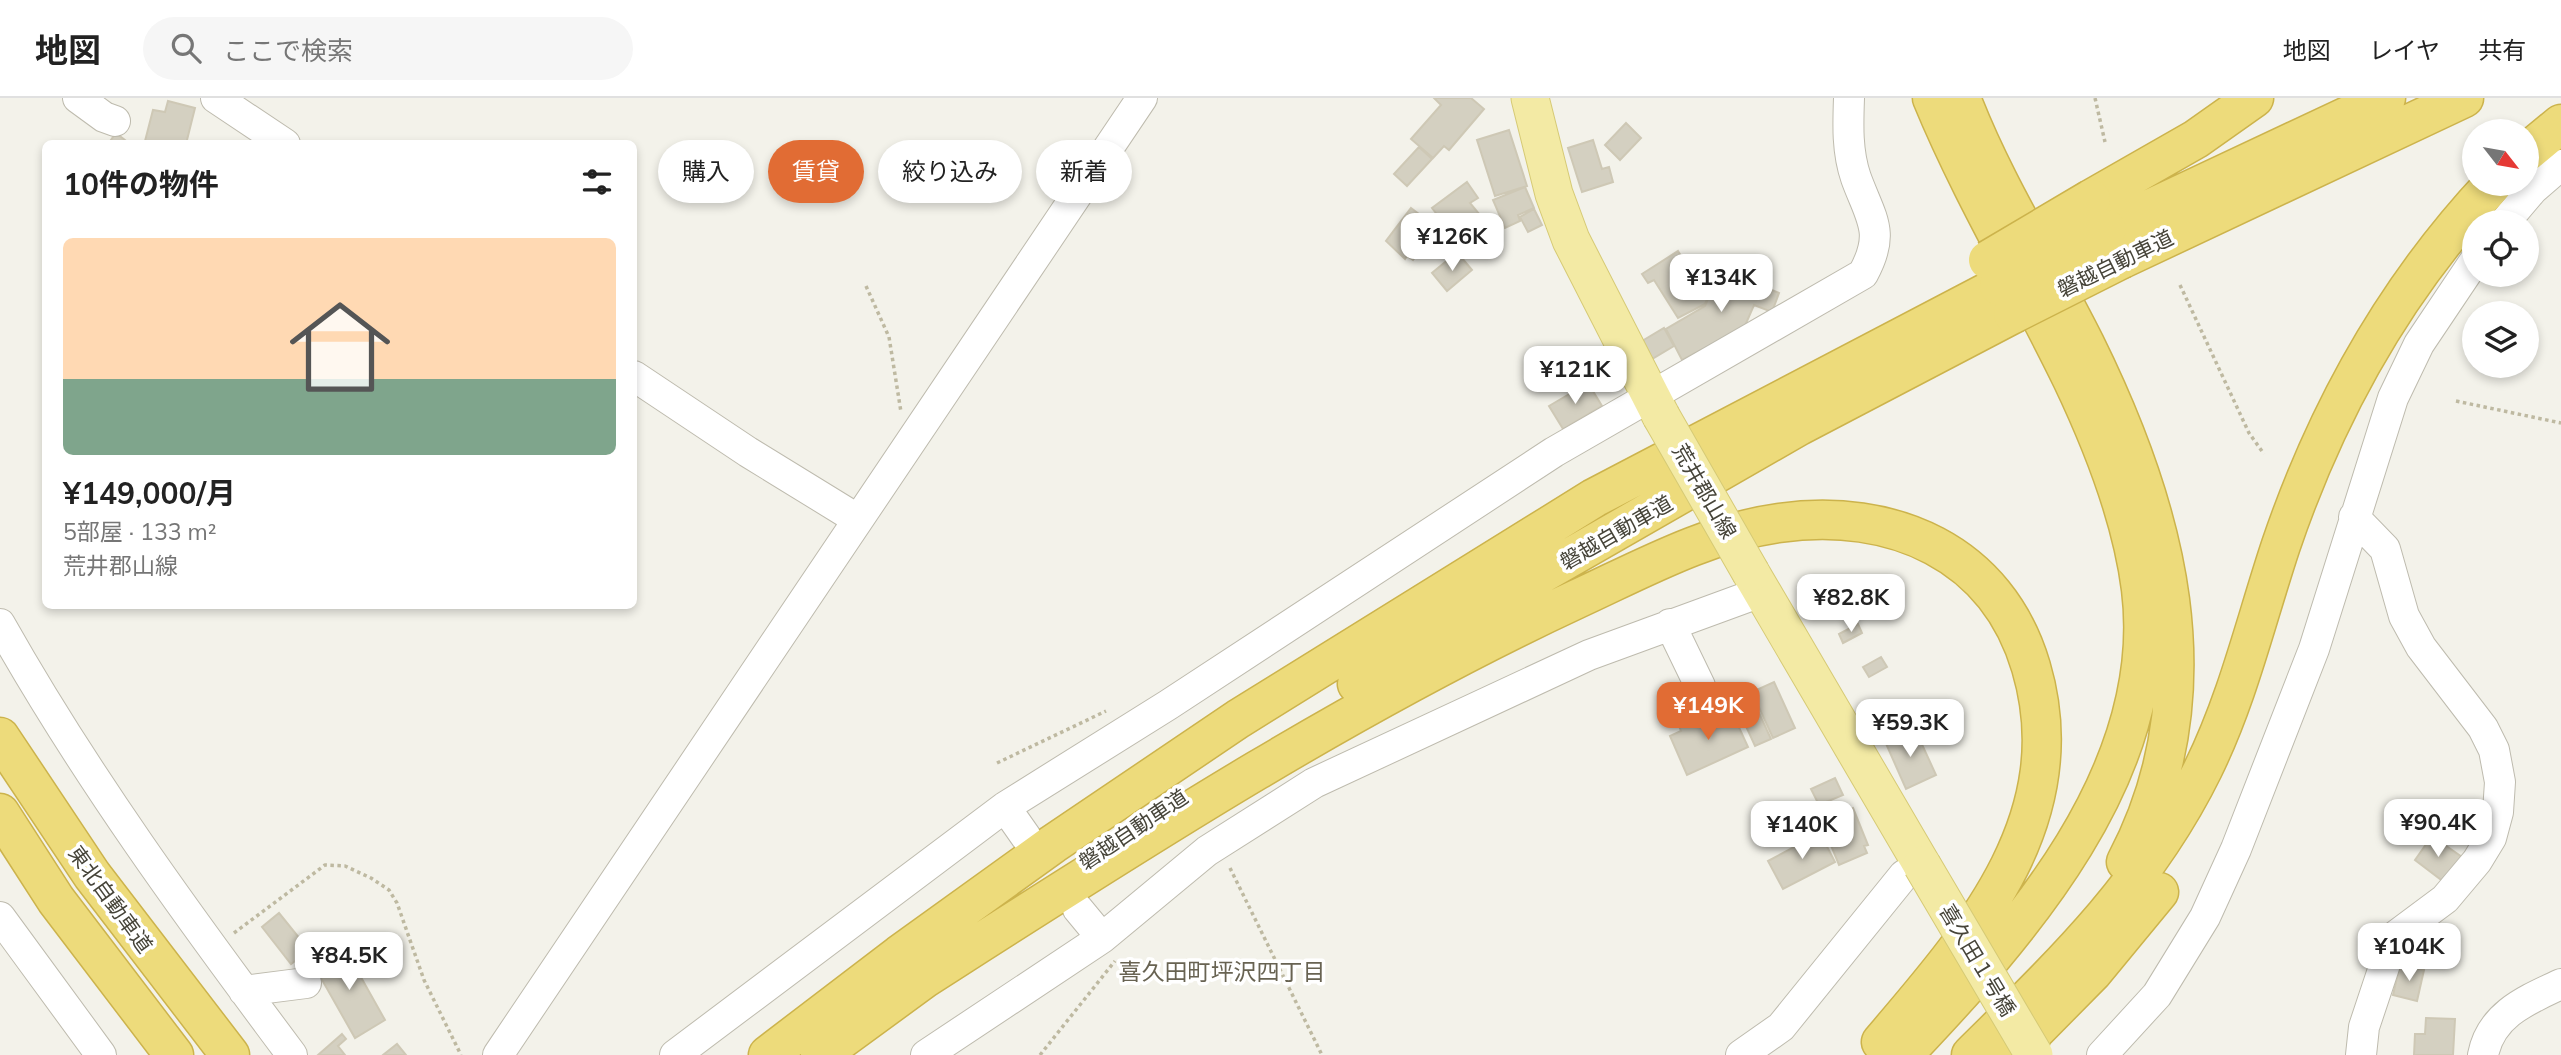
<!DOCTYPE html>
<html lang="ja">
<head>
<meta charset="utf-8">
<style>
  body { margin:0; font-family:Mulish,"Noto Sans JP",sans-serif; background:#f6f6f6; color:#222; height:100vh; display:flex; flex-direction:column; font-size:26px; white-space:nowrap }
  * { box-sizing:border-box; margin:0 }
  p { font-size:23px; color:#767676 }
  .icon { flex:none; width:38px; height:38px; fill:none; stroke:currentColor; stroke-width:2; stroke-linecap:round; stroke-linejoin:round }
  .map { position:relative; flex:1; overflow:hidden }
  .side { position:absolute; left:42px; top:42px; width:595px; height:469px; display:flex; flex-direction:column; background:#fff; border-radius:10px; box-shadow:0 4px 10px #0003 }
  .side>* { flex:none }
  .banner { position:absolute; left:658px; top:42px; width:665px; height:63px; display:flex; gap:14px }
  .needle { width:46px; rotate:121deg }
  .tools { position:absolute; left:2462px; top:21px; display:grid; gap:14px }
  .tools a { display:grid; place-items:center; width:77px; height:77px; border-radius:50%; background:#fff; box-shadow:0 4px 10px #0003; font-size:35px }
  .price { position:absolute; translate:-50% -60px; padding:0 16px; border-radius:14px; background:#fff; color:#222; font-size:23px; line-height:46px; filter:drop-shadow(0 2px 4px #0008) }
  .price::after { content:''; position:absolute; left:50%; top:42px; width:21px; height:16px; margin-left:-10px; background:inherit; clip-path:polygon(0 0,100% 0,50% 100%) }
  .price.current { background:#e16c34; color:#fff }
  ul { padding:0; list-style:none }
  li { display:grid; align-content:center; gap:14px; height:371px; padding:0 21px }
  li span { display:grid; place-items:center; height:217px; border-radius:10px; color:#555 }
  li>.icon { margin-inline-start:auto }
  span .icon { width:126px; height:126px; fill:#fffc; stroke-width:1 }
  li b { font-size:30px }
  h2 { display:flex; justify-content:space-between; align-items:center; height:84px; padding:0 21px; font-size:30px }
  .pill { padding:0 24px; border-radius:32px; background:#fff; box-shadow:0 4px 10px #0003; font-size:24px; line-height:63px }
  .pill.current { background:#e16c34; color:#fff }
  header { display:flex; align-items:center; gap:42px; box-sizing:border-box; height:98px; padding:0 35px; background:#fff; border-bottom:2px solid #e0e0e0 }
  header strong { font-size:33px }
  nav { display:flex; gap:38px; margin-inline-start:auto; font-size:24px }
  .search { width:490px; height:63px; background:#f6f6f6; display:flex; align-items:center; gap:18px; box-sizing:border-box; padding:0 24px; border-radius:38px; color:#767676; font-size:26px }
  .map>svg:first-child { display:block }
  .building { fill:#d4d0c1; stroke:#cec8b5; stroke-width:2 }
  .lines { fill:none; stroke-linecap:round; stroke-linejoin:round }
  .minor-casing { stroke:#bebbae; stroke-width:32 }
  .major-casing { stroke:#d6ca75; stroke-width:39 }
  .highway-casing { stroke:#ccb34c; stroke-width:41 }
  .path { stroke:#beb9a1; stroke-width:3.5; stroke-dasharray:3.5 3.5; stroke-linecap:butt }
  .minor { stroke:#fff; stroke-width:30 }
  .major { stroke:#f3eaa4; stroke-width:37 }
  .highway { stroke:#eddb7b; stroke-width:38 }
  .major-bridge-casing { stroke:#d6ca75; stroke-width:39; stroke-linecap:butt }
  .highway-bridge-casing { stroke:#ccb34c; stroke-width:41; stroke-linecap:butt }
  .major-bridge { stroke:#f3eaa4; stroke-width:37 }
  .highway-bridge { stroke:#eddb7b; stroke-width:38 }
  .labels { text-anchor:middle; dominant-baseline:central; stroke-width:7; stroke-linejoin:round; paint-order:stroke }
  .street-label { font-size:21px; fill:#464439; stroke:#fff }
  .neighbourhood-label { font-size:23px; fill:#686352; stroke:#fff }
</style>
</head>
<body>
<header>
<strong>地図</strong>
<div class="search"><svg class="icon" aria-label="search" viewBox="0 0 24 24"><circle cx="10" cy="10" r="6"/><path d="M15 15l6 6"/></svg>ここで検索</div>
<nav><a>地図</a><a>レイヤ</a><a>共有</a></nav>
</header>
<div class="map">
<svg width="2561" height="957" viewBox="0 0 2561 957">
  <rect width="100%" height="100%" fill="#f3f2ea"/>
  <!-- building -->
  <path class="building" d="M 1434,0 L 1471,0 L 1484,11 L 1449,52 L 1444,48 L 1433,60 L 1411,41 L 1441,7 Z
    M 168,3 L 195,10 L 186,46 L 145,43 L 153,12 L 165,14 Z
    M 1626,25 L 1641,40 L 1620,62 L 1605,47 Z
    M 1509,32 L 1527,88 L 1495,98 L 1477,42 Z
    M 116,35 L 130,46 L 108,46 Z
    M 1593,42 L 1602,71 L 1609,69 L 1613,84 L 1582,94 L 1568,50 Z
    M 1419,49 L 1432,61 L 1407,88 L 1394,76 Z
    M 1467,84 L 1478,100 L 1470,105 L 1480,117 L 1453,137 L 1432,110 Z
    M 1525,89 L 1534,110 L 1518,117 L 1520,123 L 1505,130 L 1493,102 Z
    M 1411,110 L 1432,126 L 1415,149 L 1420,153 L 1413,162 L 1407,158 L 1405,161 L 1386,143 Z
    M 1534,111 L 1542,127 L 1528,134 L 1520,119 Z
    M 1479,122 L 1489,136 L 1468,151 L 1458,137 Z
    M 1678,153 L 1693,177 L 1697,174 L 1710,194 L 1705,206 L 1678,220 L 1654,182 L 1648,185 L 1642,176 Z
    M 1461,159 L 1472,172 L 1447,193 L 1432,175 L 1449,161 L 1453,166 Z
    M 1721,171 L 1779,195 L 1772,214 L 1754,207 L 1744,230 L 1682,262 L 1666,231 L 1705,208 Z
    M 1664,230 L 1674,248 L 1652,261 L 1642,243 Z
    M 1588,285 L 1602,308 L 1563,331 L 1549,308 Z
    M 1858,526 L 1862,535 L 1843,545 L 1839,536 Z
    M 1881,559 L 1887,569 L 1869,579 L 1863,569 Z
    M 1774,584 L 1795,630 L 1773,640 L 1752,594 Z
    M 1750,595 L 1771,641 L 1755,648 L 1734,602 Z
    M 1731,612 L 1748,649 L 1687,677 L 1670,638 L 1681,633 L 1679,628 L 1695,621 L 1697,627 Z
    M 1908,631 L 1914,645 L 1920,642 L 1936,677 L 1906,691 L 1884,641 Z
    M 1835,680 L 1843,697 L 1819,707 L 1811,691 Z
    M 1853,710 L 1868,747 L 1864,748 L 1867,755 L 1839,767 L 1821,723 Z
    M 1820,735 L 1835,764 L 1783,791 L 1768,763 Z
    M 2432,738 L 2462,759 L 2444,784 L 2415,762 Z
    M 279,815 L 309,852 L 291,866 L 262,829 Z
    M 344,849 L 385,922 L 355,940 L 313,866 Z
    M 2400,867 L 2424,872 L 2417,903 L 2393,897 Z
    M 2426,920 L 2455,921 L 2453,957 L 2414,957 L 2415,936 L 2425,936 Z
    M 342,936 L 346,941 L 338,948 L 345,957 L 318,957 Z
    M 397,946 L 406,957 L 383,957 Z"/>
  <g class="lines">
    <!-- minor casing -->
    <g class="minor-casing">
      <path id="minor" d="M 78,0 L 104,19 L 115,23
        M 216,0 L 285,46
        M 2505,124 L 2533,91 L 2561,67
        M 634,278 L 748,354 L 857,421
        M 2354,419 L 2385,451 L 2404,518 L 2421,549 L 2483,630 L 2494,652 L 2500,684 L 2498,714 L 2491,740 L 2477,763 L 2445,801 L 2394,839 L 2364,929 L 2361,957
        M 0,526 C 85,677 188,818 292,957
        M 1670,526 L 1700,588
        M 1005,709 L 1026,739
        M 1078,811 L 1102,840
        M 0,819 L 101,957
        M 244,893 L 306,885
        M 498,957 L 1142,0
        M 675,957 L 1005,709 L 1168,607 L 1554,354 L 1863,176 C 1886,134 1871,121 1856,80 C 1847,54 1848,27 1849,0
        M 926,957 L 1102,840 L 1207,753 L 1314,685 L 1589,557 L 1761,494
        M 1741,957 L 1781,929 L 1904,777 L 1922,767
        M 2102,957 L 2157,897 L 2205,819 L 2236,751 L 2314,551 L 2393,300 L 2419,246 L 2474,164
        M 2483,957 C 2491,916 2527,902 2561,886"/>
    </g>
    <!-- major casing -->
    <g class="major-casing">
      <path id="major" d="M 1530,0 L 1554,96 L 1571,142 L 1661,318
        M 1751,475 L 1922,767"/>
    </g>
    <!-- highway casing -->
    <g class="highway-casing">
      <path id="highway" d="M 1961,0 C 1994,86 2044,164 2085,246 C 2166,410 2217,592 2126,764
        M 2527,54 L 2561,26
        M 2091,101 L 2196,41 L 2254,0
        M 2107,131 L 2386,0
        M 2122,161 L 2464,0
        M 1357,586 L 1449,529 L 1799,328 L 2013,216
        M 0,639 L 92,777 L 230,957
        M 0,715 L 56,802 L 174,957
        M 919,884 C 1133,747 1347,608 1577,501 C 1642,471 1707,435 1779,425 C 1892,409 1997,454 2031,569 C 2076,721 1972,837 1881,944
        M 768,957 L 899,857 L 1053,746 L 1238,621 L 1594,400 L 1999,188
        M 820,957 L 939,870
        M 1903,957 C 2019,835 2164,674 2141,491 C 2132,419 2103,346 2072,281 C 2026,186 1972,97 1932,0
        M 1971,957 C 2061,868 2146,787 2203,671 C 2238,600 2256,522 2281,447 C 2327,312 2395,190 2493,86
        M 2011,957 L 2093,874 L 2159,794"/>
    </g>
    <!-- path -->
    <path class="path" d="M 2095,0 L 2105,44
      M 2180,187 L 2249,335 L 2264,356
      M 866,188 L 889,239 L 901,314
      M 2456,303 L 2561,325
      M 997,665 L 1106,613
      M 1230,770 L 1322,957
      M 234,835 L 325,767 L 345,768 L 371,780 L 389,792 L 397,805 L 424,882 L 461,957
      M 1040,957 L 1115,863"/>
    <!-- minor -->
    <use href="#minor" class="minor"/>
    <!-- major -->
    <use href="#major" class="major"/>
    <!-- highway -->
    <use href="#highway" class="highway"/>
    <!-- major-bridge casing -->
    <g class="major-bridge-casing">
      <path id="major-bridge" d="M 1661,318 L 1751,475
        M 1922,767 L 2034,957"/>
    </g>
    <!-- highway-bridge casing -->
    <g class="highway-bridge-casing">
      <path id="highway-bridge" d="M 1988,162 L 2091,101
        M 1999,188 L 2107,131
        M 2013,216 L 2122,161"/>
    </g>
    <!-- major-bridge -->
    <use href="#major-bridge" class="major-bridge"/>
    <!-- highway-bridge -->
    <use href="#highway-bridge" class="highway-bridge"/>
  </g>
  <g class="labels">
    <!-- street labels -->
    <g class="street-label">
      <text transform="translate(2115 165) rotate(-26)">磐越自動車道</text>
      <text transform="translate(1705 393) rotate(60)">荒井郡山線</text>
      <text transform="translate(1616 434) rotate(-30)">磐越自動車道</text>
      <text transform="translate(1133 731) rotate(-34)">磐越自動車道</text>
      <text transform="translate(111 801) rotate(54)">東北自動車道</text>
      <text transform="translate(1978 862) rotate(59)">喜久田１号橋</text>
    </g>
    <!-- neighbourhood labels -->
    <g class="neighbourhood-label">
      <text x="1222" y="873">喜久田町坪沢四丁目</text>
    </g>
  </g>
</svg>
<div class="tools">
<a><svg class="needle" viewBox="-14 -14 28 28"><path d="M0-13l5 13h-10z" fill="#e53935"/><path d="M0 13l5-13h-10z" fill="#767676"/></svg></a>
<a><svg class="icon" aria-label="locate" viewBox="0 0 24 24"><circle cx="12" cy="12" r="6"/><path d="M12 2v4M12 18v4M2 12h4M18 12h4"/></svg></a>
<a><svg class="icon" aria-label="layers" viewBox="0 0 24 24"><path d="M12 4l9 5-9 5-9-5zM3 14l9 5 9-5"/></svg></a>
</div>
<b class="price" style="left:1452px;top:175px">¥126K</b>
<b class="price" style="left:1721px;top:216px">¥134K</b>
<b class="price" style="left:1575px;top:308px">¥121K</b>
<b class="price" style="left:1851px;top:536px">¥82.8K</b>
<b class="price current" style="left:1708px;top:644px">¥149K</b>
<b class="price" style="left:1910px;top:661px">¥59.3K</b>
<b class="price" style="left:2438px;top:761px">¥90.4K</b>
<b class="price" style="left:1802px;top:763px">¥140K</b>
<b class="price" style="left:2409px;top:885px">¥104K</b>
<b class="price" style="left:349px;top:894px">¥84.5K</b>
<div class="banner">
<a class="pill">購入</a>
<a class="pill current">賃貸</a>
<a class="pill">絞り込み</a>
<a class="pill">新着</a>
</div>
<section class="side">
<h2>10件の物件<svg class="icon" aria-label="filters" viewBox="0 0 24 24"><path d="M4 7h16M4 17h16"/><circle cx="9" cy="7" r="2"/><circle cx="15" cy="17" r="2"/></svg></h2>
<ul>
<li><span style="background:linear-gradient(#ffd9b3 65%,#7fa58c 0)"><svg class="icon" aria-label="home" viewBox="0 0 24 24"><path d="M3 11l9-7 9 7M6 9v11h12V9"/></svg></span><div><b>¥149,000/月</b><p>5部屋 · 133 m²</p><p>荒井郡山線</p></div></li>
</ul>
</section>
</div>
</body>
</html>
